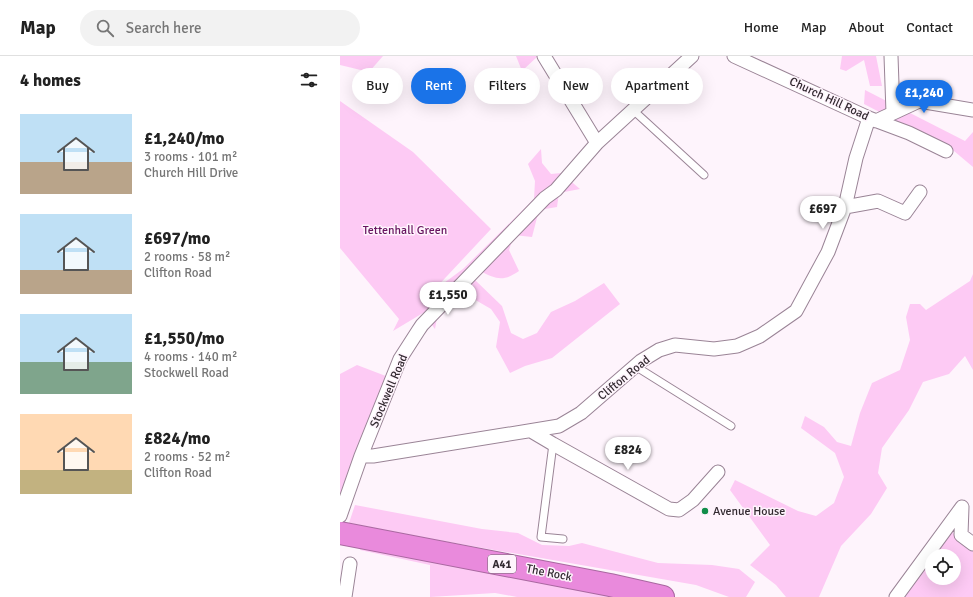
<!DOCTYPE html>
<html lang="en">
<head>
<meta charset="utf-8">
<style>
  body { margin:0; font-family:Signika,sans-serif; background:#f2f2f2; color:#222; height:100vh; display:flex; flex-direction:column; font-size:15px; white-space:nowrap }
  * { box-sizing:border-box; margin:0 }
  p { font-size:13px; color:#767676 }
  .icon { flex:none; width:22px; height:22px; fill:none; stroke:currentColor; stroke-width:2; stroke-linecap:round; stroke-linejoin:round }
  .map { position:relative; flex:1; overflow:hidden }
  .sheet { display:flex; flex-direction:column; background:#fff; width:340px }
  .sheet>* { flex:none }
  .top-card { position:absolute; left:12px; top:12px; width:380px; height:36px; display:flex; gap:8px }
  .buttons { position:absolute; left:585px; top:493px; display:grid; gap:8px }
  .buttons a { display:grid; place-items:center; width:36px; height:36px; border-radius:50%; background:#fff; box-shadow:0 4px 16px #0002; font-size:20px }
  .price { position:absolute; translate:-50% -34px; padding:0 9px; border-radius:14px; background:#fff; color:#222; font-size:13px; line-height:26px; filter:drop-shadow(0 1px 2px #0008) }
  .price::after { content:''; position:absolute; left:50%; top:24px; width:12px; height:9px; margin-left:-6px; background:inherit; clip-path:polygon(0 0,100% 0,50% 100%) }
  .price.current { background:#1a73e8; color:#fff }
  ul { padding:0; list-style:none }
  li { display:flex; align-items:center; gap:12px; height:100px; padding:0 20px }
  li span { display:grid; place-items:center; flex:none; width:112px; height:80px; border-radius:0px; color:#555 }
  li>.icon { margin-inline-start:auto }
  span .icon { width:48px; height:48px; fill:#fffc; stroke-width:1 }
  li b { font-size:17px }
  h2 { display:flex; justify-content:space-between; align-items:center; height:48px; padding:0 20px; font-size:17px }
  .tag { padding:0 14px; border-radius:18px; background:#fff; box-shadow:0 4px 16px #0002; font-size:14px; line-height:36px }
  .tag.current { background:#1a73e8; color:#fff }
  header { display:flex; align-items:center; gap:24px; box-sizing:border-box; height:56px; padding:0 20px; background:#fff; border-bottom:1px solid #e0e0e0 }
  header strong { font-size:19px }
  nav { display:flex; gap:22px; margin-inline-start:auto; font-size:14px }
  .search { width:280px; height:36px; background:#f2f2f2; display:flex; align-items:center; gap:10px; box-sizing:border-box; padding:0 14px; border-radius:22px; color:#767676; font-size:15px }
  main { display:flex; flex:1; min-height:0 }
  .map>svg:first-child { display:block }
  .green { fill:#fdcaf4 }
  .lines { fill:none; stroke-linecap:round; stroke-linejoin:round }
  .lane-casing { stroke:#9a8496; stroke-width:9 }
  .street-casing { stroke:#9a8496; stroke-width:15 }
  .highway-casing { stroke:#a968a0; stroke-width:24 }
  .lane { stroke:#fff; stroke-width:7 }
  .street { stroke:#fff; stroke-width:13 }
  .highway { stroke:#e98adc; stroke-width:22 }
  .poi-dot { fill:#118d49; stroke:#fef4fc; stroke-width:1.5 }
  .labels { text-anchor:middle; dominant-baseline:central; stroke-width:3; stroke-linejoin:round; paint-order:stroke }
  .shield { fill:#fef4fc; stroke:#70676e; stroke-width:1 }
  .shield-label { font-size:11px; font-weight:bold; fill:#332a31 }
  .street-label { font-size:12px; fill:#332a31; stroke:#fef4fc }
  .park-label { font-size:12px; fill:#67145f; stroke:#fef4fc }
  .poi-label { font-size:12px; fill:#332a31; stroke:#fef4fc; text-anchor:start }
</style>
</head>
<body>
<header>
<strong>Map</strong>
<div class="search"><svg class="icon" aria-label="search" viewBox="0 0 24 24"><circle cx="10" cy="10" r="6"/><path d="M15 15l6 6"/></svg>Search here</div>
<nav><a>Home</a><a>Map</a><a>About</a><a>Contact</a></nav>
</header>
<main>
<section class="sheet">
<h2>4 homes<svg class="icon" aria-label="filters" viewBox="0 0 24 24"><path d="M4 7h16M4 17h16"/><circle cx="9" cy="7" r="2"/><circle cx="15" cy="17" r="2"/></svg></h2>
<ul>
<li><span style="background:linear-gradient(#bfe0f5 60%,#b9a48a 0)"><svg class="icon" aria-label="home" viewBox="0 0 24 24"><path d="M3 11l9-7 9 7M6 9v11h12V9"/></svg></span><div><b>£1,240/mo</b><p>3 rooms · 101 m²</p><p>Church Hill Drive</p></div></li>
<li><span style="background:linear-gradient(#bfe0f5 70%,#b9a48a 0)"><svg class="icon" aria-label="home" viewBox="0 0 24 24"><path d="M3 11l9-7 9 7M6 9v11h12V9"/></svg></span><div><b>£697/mo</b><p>2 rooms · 58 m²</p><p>Clifton Road</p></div></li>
<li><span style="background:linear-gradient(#bfe0f5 60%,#7fa58c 0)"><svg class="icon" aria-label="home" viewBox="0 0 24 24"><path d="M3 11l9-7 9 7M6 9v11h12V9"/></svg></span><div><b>£1,550/mo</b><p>4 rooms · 140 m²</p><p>Stockwell Road</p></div></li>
<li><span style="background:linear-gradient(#ffd9b3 70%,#c2b280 0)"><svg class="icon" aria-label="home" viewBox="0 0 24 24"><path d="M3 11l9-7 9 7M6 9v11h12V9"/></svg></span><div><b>£824/mo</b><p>2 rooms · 52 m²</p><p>Clifton Road</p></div></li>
</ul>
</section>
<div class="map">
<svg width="633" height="541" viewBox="0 0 633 541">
  <rect width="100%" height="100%" fill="#fef4fc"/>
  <!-- green -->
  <path class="green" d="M 0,0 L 43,0 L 29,16 L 0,9 Z
    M 176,0 L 198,0 L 182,15 Z
    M 502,0 L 536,0 L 542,30 L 530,30 L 524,4 L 506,15 L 500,13 Z
    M 525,34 L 625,85 L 633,76 L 633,111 L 614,95 L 524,48 Z
    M 0,45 L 73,96 L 151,173 L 93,235 L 123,213 L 194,143 L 195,125 L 188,108 L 201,93 L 202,107 L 211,118 L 221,117 L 240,133 L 219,137 L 217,151 L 199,154 L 192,181 L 174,179 L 169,194 L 179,215 C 163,226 156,223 140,215 L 135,224 L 162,250 L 171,277 L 183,283 L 197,277 L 211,256 L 235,245 L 264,227 L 280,248 L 212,302 L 185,310 L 170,317 L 156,291 L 160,266 L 151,253 L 120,235 L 99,251 L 95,273 L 83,257 L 53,275 L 59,263 L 0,192 Z
    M 633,218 L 633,314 L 625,300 L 609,318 L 583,326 L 569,354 L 542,392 L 538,417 L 547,432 L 531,458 L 501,490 L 479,541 L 446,541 L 436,529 L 410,509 L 430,489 L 390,434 L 395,424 L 458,455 L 476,460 L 494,447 L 504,421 L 495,397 L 461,372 L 465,360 L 484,371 L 497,386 L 511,390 L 520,357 L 532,327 L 560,314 L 570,284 L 566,261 L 570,248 L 580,248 L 586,254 L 630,225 Z
    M 17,309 L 51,322 L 0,448 L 0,318 Z
    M 15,449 L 142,473 L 178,477 L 202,489 L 229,490 L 242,487 L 318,507 L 372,509 L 399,513 L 415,526 L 406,541 L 389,541 L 356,529 L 97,484 L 9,467 Z
    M 611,473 L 616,482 L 633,494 L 633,541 L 563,541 L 592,500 L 592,522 L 614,522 L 614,500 L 592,500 Z
    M 22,486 L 298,541 L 177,541 L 155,537 L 90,541 L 90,509 L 20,494 Z"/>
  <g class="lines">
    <!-- lane casing -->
    <g class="lane-casing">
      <path id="lane" d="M 293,54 L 364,119
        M 295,310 L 391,370
        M 213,388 L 201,481 L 223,483"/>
    </g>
    <!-- street casing -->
    <g class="street-casing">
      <path id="street" d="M 204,0 L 257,87
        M 394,0 L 529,62 L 569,77 L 606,95
        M 551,0 L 553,57
        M 536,65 L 579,45 L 633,54
        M 505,151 L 538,145 L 565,157 L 580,136
        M 191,375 L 213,388 L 329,453 L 339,454 L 353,444 L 378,416
        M 21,400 L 33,400 L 219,370 L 241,357 L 301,305 L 319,294 L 335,289 L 374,293 L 397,290 L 420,280 L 456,255 L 488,196 L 505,151 L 516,102 L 529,62
        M 622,451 L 621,479 L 633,488
        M 0,460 L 21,400 L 60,303 L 78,275 L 82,269 L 205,142 L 216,134 L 257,87 L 352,0
        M 5,541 L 10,508
        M 556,541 L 622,451"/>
    </g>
    <!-- highway casing -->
    <g class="highway-casing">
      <path id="highway" d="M 0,477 L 270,529 L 323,541"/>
    </g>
    <!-- lane -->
    <use href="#lane" class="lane"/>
    <!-- street -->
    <use href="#street" class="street"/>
    <!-- highway -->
    <use href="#highway" class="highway"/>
  </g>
  <!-- markers -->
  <circle class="poi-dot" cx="365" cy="455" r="4"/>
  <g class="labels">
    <!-- shield labels -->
    <rect class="shield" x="148" y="499" width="28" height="18" rx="3"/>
    <g class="shield-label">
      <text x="162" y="508">A41</text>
    </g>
    <!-- street labels -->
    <g class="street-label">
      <text transform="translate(489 43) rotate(25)">Church Hill Road</text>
      <text transform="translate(284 322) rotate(-39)">Clifton Road</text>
      <text transform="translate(49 335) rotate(-67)">Stockwell Road</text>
      <text transform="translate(209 517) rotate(11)">The Rock</text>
    </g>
    <!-- park labels -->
    <g class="park-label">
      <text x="65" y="174">Tettenhall Green</text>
    </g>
    <!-- poi labels -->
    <g class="poi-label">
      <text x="373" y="455">Avenue House</text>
    </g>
  </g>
</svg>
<div class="buttons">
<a><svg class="icon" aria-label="locate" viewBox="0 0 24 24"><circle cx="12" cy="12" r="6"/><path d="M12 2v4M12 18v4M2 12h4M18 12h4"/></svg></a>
</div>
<b class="price current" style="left:584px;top:58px">£1,240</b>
<b class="price" style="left:483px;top:174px">£697</b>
<b class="price" style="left:108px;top:260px">£1,550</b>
<b class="price" style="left:288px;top:415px">£824</b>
<div class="top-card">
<a class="tag">Buy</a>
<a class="tag current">Rent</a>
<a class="tag">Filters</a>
<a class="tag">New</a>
<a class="tag">Apartment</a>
</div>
</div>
</main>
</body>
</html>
